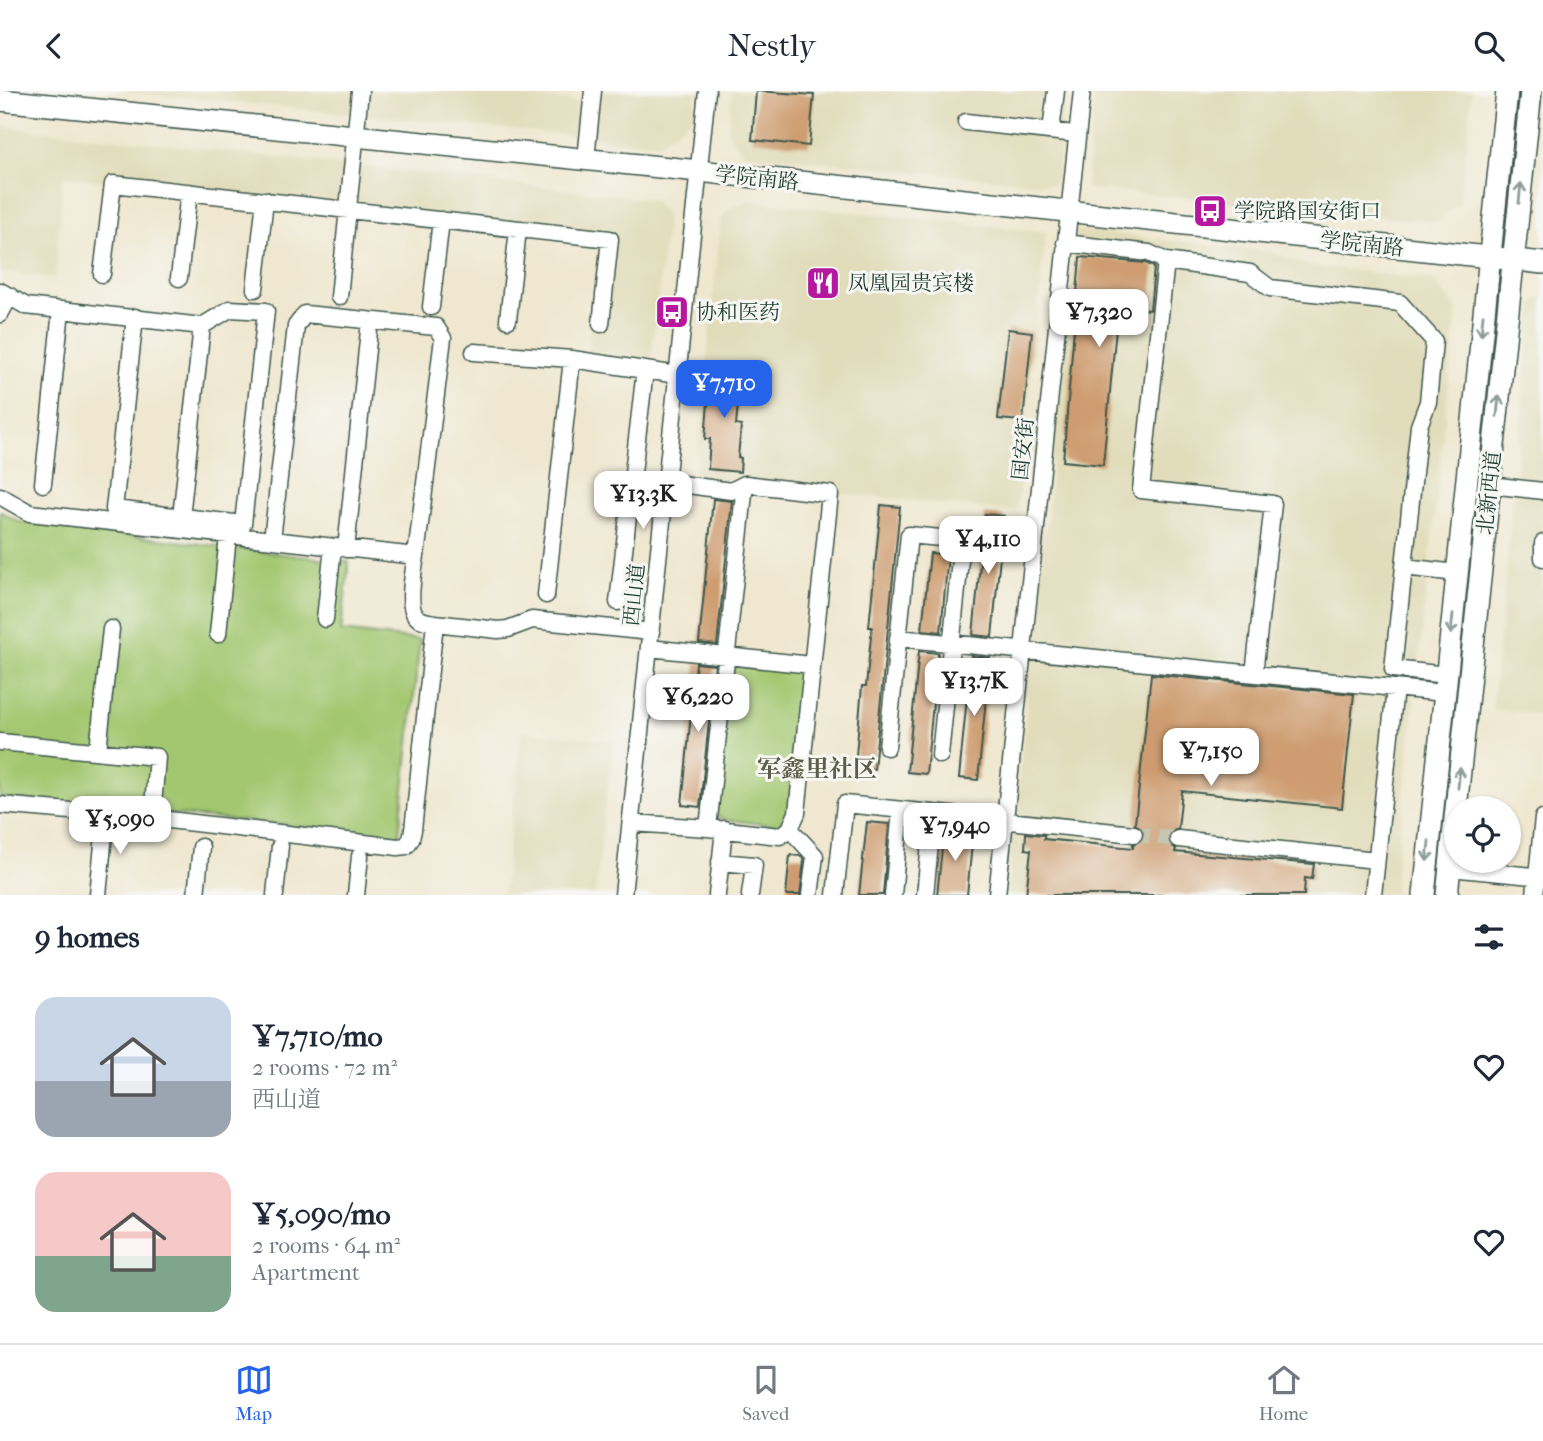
<!DOCTYPE html>
<html lang="en">
<head>
<meta charset="utf-8">
<style>
  body { margin:0; font-family:"IM FELL French Canon","Noto Serif SC",serif; background:#f6f6f7; color:#1f2937; height:100vh; display:flex; flex-direction:column; font-size:26px; white-space:nowrap }
  * { box-sizing:border-box; margin:0 }
  p { font-size:23px; color:#747a83 }
  .icon { flex:none; width:38px; height:38px; fill:none; stroke:currentColor; stroke-width:2; stroke-linecap:round; stroke-linejoin:round }
  .map { position:relative; height:804px; overflow:hidden }
  .details { display:flex; flex-direction:column; background:#fff; flex:1 }
  .details>* { flex:none }
  .fabs { position:absolute; left:1444px; top:705px; display:grid; gap:14px }
  .fabs a { display:grid; place-items:center; width:77px; height:77px; border-radius:50%; background:#fff; box-shadow:0 2px 5px #0004; font-size:35px }
  .price { position:absolute; translate:-50% -60px; padding:0 16px; border-radius:14px; background:#fff; color:#222; font-size:23px; line-height:46px; filter:drop-shadow(0 2px 4px #0008) }
  .price::after { content:''; position:absolute; left:50%; top:42px; width:21px; height:16px; margin-left:-10px; background:inherit; clip-path:polygon(0 0,100% 0,50% 100%) }
  .price.on { background:#2563eb; color:#fff }
  ul { padding:0; list-style:none }
  li { display:flex; align-items:center; gap:21px; height:175px; padding:0 35px }
  li span { display:grid; place-items:center; flex:none; width:196px; height:140px; border-radius:21px; color:#555 }
  li>.icon { margin-inline-start:auto }
  span .icon { width:84px; height:84px; fill:#fffc; stroke-width:1 }
  li b { font-size:30px }
  h2 { display:flex; justify-content:space-between; align-items:center; height:84px; padding:0 35px; font-size:30px }
  header { display:flex; justify-content:space-between; align-items:center; height:91px; padding:0 35px; background:#fff; font-size:32px; font-weight:600 }
  .tabs { display:flex; justify-content:space-around; align-items:center; height:98px; border-top:2px solid #e0e1e3; background:#fff; font-size:19px; color:#747a83 }
  .tabs a { display:grid; justify-items:center; gap:4px }
  .tabs .on { color:#2563eb }
  .map>svg:first-child { display:block }
  .built { fill:#e1dcba }
  .green { fill:#a3c770; stroke:#618252; stroke-width:2 }
  .building { fill:#ce9c70 }
  .lines { fill:none; stroke-linecap:round; stroke-linejoin:round }
  .minor-tunnel { stroke:#c5c5b0; stroke-width:16; stroke-dasharray:16 8; stroke-linecap:butt }
  .minor-casing { stroke:#3e564b; stroke-width:19 }
  .major-casing { stroke:#3e564b; stroke-width:24 }
  .minor { stroke:#fff; stroke-width:16 }
  .major { stroke:#fff; stroke-width:21 }
  .oneway { stroke:#8f9e9a }
  .labels { text-anchor:middle; dominant-baseline:central; stroke-width:6; stroke-linejoin:round; paint-order:stroke }
  .street-label { font-size:21px; fill:#1f3d34; stroke:#f6f6f2 }
  .poi-label { font-size:21px; fill:#1f3d34; stroke:#f6f6f2; text-anchor:start }
  .quarter-label { font-size:24px; font-weight:bold; fill:#5c5e49; stroke:#f6f6f2 }
</style>
</head>
<body>
<header><svg class="icon" aria-label="back" viewBox="0 0 24 24"><path d="M15 5l-7 7 7 7"/></svg>Nestly<svg class="icon" aria-label="search" viewBox="0 0 24 24"><circle cx="10" cy="10" r="6"/><path d="M15 15l6 6"/></svg></header>
<div class="map">
<svg width="1543" height="804" viewBox="0 0 1543 804">
  <rect width="100%" height="100%" fill="#f6f6f2"/>
  <filter id="ink" filterUnits="userSpaceOnUse"><feTurbulence type="fractalNoise" baseFrequency=".0143" numOctaves="2"/><feDisplacementMap in="SourceGraphic" scale="14" xChannelSelector="R" yChannelSelector="G"/><feConvolveMatrix kernelMatrix="1 2 1 2 8 2 1 2 1" color-interpolation-filters="sRGB"/></filter>
  <filter id="wash" filterUnits="userSpaceOnUse"><feTurbulence type="fractalNoise" baseFrequency=".00686" numOctaves="4" result="noise"/><feDisplacementMap in="SourceGraphic" scale="28" xChannelSelector="R" yChannelSelector="G"/><feGaussianBlur stdDeviation="1.57" result="paint"/><feColorMatrix in="noise" values="0 0 0 0 0 0 0 0 0 0 0 0 0 0 0 0 0 1.4 0 .05"/><feComposite in="paint" operator="in"/></filter>
  <g filter="url(#wash)">
    <rect width="100%" height="100%" fill="#efe7cf"/>
    <!-- built -->
    <path class="built" d="M 118,0 L 466,0 L 585,11 L 587,0 L 696,0 L 694,25 L 659,53 Z
      M 732,0 L 1066,0 L 1057,94 L 746,63 L 736,53 L 728,41 Z
      M 1095,0 L 1472,0 L 1460,111 L 1435,131 L 1086,97 Z
      M 0,35 L 654,109 L 667,125 L 651,268 L 588,261 L 599,148 L 63,85 L 55,187 L 0,181 Z
      M 749,110 L 1046,141 L 1017,421 L 695,387 L 721,128 L 729,118 Z
      M 1077,139 L 1270,161 L 1306,174 L 1433,189 L 1457,218 L 1393,804 L 1007,804 Z
      M 1543,205 L 1543,624 L 1492,618 L 1533,212 Z
      M 522,640 L 613,650 L 595,804 L 503,804 Z"/>
    <!-- green -->
    <path class="green" d="M 0,420 L 19,431 L 349,471 L 341,540 L 420,549 L 399,745 L 0,707 Z
      M 739,572 L 801,579 L 805,585 L 790,725 L 778,735 L 721,728 L 716,723 L 732,577 Z"/>
    <g id="blocks">
      <!-- building -->
      <path class="building" d="M 756,0 L 814,4 L 809,55 L 752,49 Z
        M 1080,166 L 1146,172 L 1154,176 L 1150,219 L 1118,216 L 1103,374 L 1063,370 Z
        M 1008,238 L 1032,241 L 1023,330 L 998,328 Z
        M 713,274 L 732,275 L 732,283 L 741,283 L 736,334 L 741,335 L 738,366 L 741,367 L 740,381 L 708,378 L 710,348 L 705,348 L 711,275 Z
        M 713,408 L 732,410 L 717,554 L 699,552 Z
        M 881,414 L 900,416 L 874,678 L 855,676 L 862,595 L 866,595 L 872,536 L 869,536 Z
        M 985,423 L 1004,425 L 992,546 L 973,544 Z
        M 930,462 L 948,464 L 941,541 L 922,539 Z
        M 919,560 L 938,562 L 926,683 L 907,681 Z
        M 971,565 L 990,567 L 978,689 L 959,687 Z
        M 696,572 L 715,574 L 700,716 L 682,714 Z
        M 1151,583 L 1354,603 L 1342,717 L 1182,700 L 1178,738 L 1170,741 L 1168,746 L 1169,753 L 1176,758 L 1175,761 L 1314,773 L 1312,788 L 1305,787 L 1304,804 L 1026,804 L 1031,759 L 1025,758 L 1026,742 L 1044,744 L 1044,748 L 1133,757 L 1133,753 L 1143,749 L 1143,738 L 1135,733 Z
        M 867,731 L 889,733 L 883,804 L 859,804 Z
        M 944,739 L 973,742 L 967,804 L 937,804 Z
        M 790,764 L 801,765 L 804,769 L 800,804 L 786,804 Z"/>
    </g>
  </g>
  <g filter="url(#ink)">
    <use href="#blocks" fill-opacity="0" stroke="#3e564b" stroke-width="2"/>
    <g class="lines">
      <!-- minor-tunnel -->
      <path class="minor-tunnel" d="M 1134,743 L 1178,748"/>
      <!-- minor casing -->
      <g class="minor-casing">
        <path id="minor" d="M 966,31 L 1067,42
          M 1051,40 L 1056,0
          M 586,68 L 593,0
          M 1065,152 L 1149,162 L 1166,170 L 1250,182 L 1270,197 L 1400,212 L 1434,250 L 1428,311 L 1419,335 L 1393,578 L 1446,584
          M 1166,170 L 1141,399 L 1273,413 L 1254,583
          M 102,183 L 113,93 L 610,148 L 601,233
          M 179,187 L 189,101
          M 255,198 L 265,109
          M 0,200 L 26,215 L 202,235 L 230,218 L 266,220 L 243,433 L 114,418 L 135,226
          M 339,206 L 360,0
          M 431,216 L 441,129
          M 0,223 L 10,205
          M 508,229 L 518,138
          M 474,261 L 572,268 L 678,284
          M 43,393 L 61,219
          M 1490,394 L 1543,400
          M 0,405 L 30,422 L 416,465 C 414,480 405,517 418,527 C 422,530 430,531 435,532
          M 181,426 L 202,235
          M 272,449 L 296,235 L 305,223 L 436,236 L 443,247 L 416,465
          M 1543,452 L 1543,467
          M 346,458 L 370,230
          M 1404,476 L 1457,482
          M 546,504 L 572,268
          M 618,511 L 645,279
          M 325,528 L 333,456
          M 218,543 L 228,445
          M 898,547 L 1444,602
          M 649,557 L 812,574
          M 0,651 L 157,666 L 152,727
          M 887,656 L 909,444 L 962,449 L 940,664
          M 98,659 L 111,538
          M 0,714 L 152,727 L 398,756 L 406,755 L 411,748 L 413,739 L 435,532 L 498,539 L 508,538 L 532,529 L 651,541
          M 631,732 L 708,737 L 780,745 L 790,738 L 797,722 L 830,403 L 745,393 L 731,400 L 667,391
          M 708,737 L 745,393
          M 790,738 L 815,765 L 810,804
          M 1178,748 L 1376,769
          M 720,771 L 754,774 L 750,804
          M 1450,777 L 1543,786
          M 98,804 L 106,723
          M 196,804 L 201,756
          M 275,804 L 280,755
          M 356,804 L 360,765
          M 623,804 L 707,0
          M 717,804 L 724,738
          M 835,804 L 845,713 L 1134,743
          M 893,804 L 901,719
          M 925,804 L 933,722
          M 997,804 L 1082,0
          M 1373,804 L 1395,597
          M 1535,804 L 1543,727"/>
      </g>
      <!-- major casing -->
      <g class="major-casing">
        <path id="major" d="M 0,9 L 699,80 L 1543,172
          M 1424,804 L 1507,0
          M 1447,804 L 1531,0"/>
      </g>
      <!-- minor -->
      <use href="#minor" class="minor"/>
      <!-- major -->
      <use href="#major" class="major"/>
    </g>
    <!-- one-way arrows -->
    <defs><path id="oneway-shaft" d="M-6 0H5M1.5-3L5.5 0L1.5 3" fill="none" stroke-width="1.6" stroke-linecap="round" stroke-linejoin="round" transform="scale(1.75)"/></defs>
    <g class="oneway">
      <use href="#oneway-shaft" transform="translate(1520 102) rotate(-84)"/>
      <use href="#oneway-shaft" transform="translate(1482 234) rotate(96)"/>
      <use href="#oneway-shaft" transform="translate(1498 315) rotate(-84)"/>
      <use href="#oneway-shaft" transform="translate(1452 533) rotate(96)"/>
      <use href="#oneway-shaft" transform="translate(1459 687) rotate(-84)"/>
      <use href="#oneway-shaft" transform="translate(1428 760) rotate(96)"/>
    </g>
  </g>
  <!-- icons -->
  <defs>
    <g id="bus-square" transform="scale(1.75)"><rect x="-9" y="-9" width="18" height="18" rx="4" fill="#b5179e" stroke="#f6f6f2"/><path d="M-5-6H5V4H4V6H2V4H-2V6H-4V4H-5ZM-3.5-4V0h7V-4ZM-3.5 1.2v1.5H-2V1.2ZM2 1.2v1.5H3.5V1.2Z" fill="#fff"/></g>
    <g id="restaurant-square" transform="scale(1.75)"><rect x="-9" y="-9" width="18" height="18" rx="4" fill="#b5179e" stroke="#f6f6f2"/><path d="M-5-6h1v4h1v-4h1v4h1v-4h1v5L-1.5 .5V6h-2V.5L-5-1ZM5-6V6H3V1.5H1.5Q1.5-4 5-6Z" fill="#fff"/></g>
  </defs>
  <g fill-rule="evenodd">
    <use href="#bus-square" x="1210" y="120"/>
    <use href="#restaurant-square" x="823" y="192"/>
    <use href="#bus-square" x="672" y="221"/>
  </g>
  <g class="labels">
    <!-- street labels -->
    <g class="street-label">
      <text transform="translate(757 87) rotate(6)">学院南路</text>
      <text transform="translate(1362 153) rotate(6)">学院南路</text>
      <text transform="translate(1023 358) rotate(-84)">国安街</text>
      <text transform="translate(1489 402) rotate(-84)">北新西道</text>
      <text transform="translate(634 504) rotate(-84)">西山道</text>
    </g>
    <!-- poi labels -->
    <g class="poi-label">
      <text x="1234" y="120">学院路国安街口</text>
      <text x="848" y="192">凤凰园贵宾楼</text>
      <text x="696" y="221">协和医药</text>
    </g>
    <!-- quarter labels -->
    <g class="quarter-label">
      <text x="817" y="678">军鑫里社区</text>
    </g>
  </g>
</svg>
<div class="fabs">
<a><svg class="icon" aria-label="locate" viewBox="0 0 24 24"><circle cx="12" cy="12" r="6"/><path d="M12 2v4M12 18v4M2 12h4M18 12h4"/></svg></a>
</div>
<b class="price" style="left:1099px;top:258px">¥7,320</b>
<b class="price on" style="left:724px;top:329px">¥7,710</b>
<b class="price" style="left:643px;top:440px">¥13.3K</b>
<b class="price" style="left:988px;top:485px">¥4,110</b>
<b class="price" style="left:974px;top:627px">¥13.7K</b>
<b class="price" style="left:698px;top:643px">¥6,220</b>
<b class="price" style="left:1211px;top:697px">¥7,150</b>
<b class="price" style="left:120px;top:765px">¥5,090</b>
<b class="price" style="left:955px;top:772px">¥7,940</b>
</div>
<section class="details">
<h2>9 homes<svg class="icon" aria-label="filters" viewBox="0 0 24 24"><path d="M4 7h16M4 17h16"/><circle cx="9" cy="7" r="2"/><circle cx="15" cy="17" r="2"/></svg></h2>
<ul>
<li><span style="background:linear-gradient(#c9d6e8 60%,#9aa5b1 0)"><svg class="icon" aria-label="home" viewBox="0 0 24 24"><path d="M3 11l9-7 9 7M6 9v11h12V9"/></svg></span><div><b>¥7,710/mo</b><p>2 rooms · 72 m²</p><p>西山道</p></div><svg class="icon" aria-label="heart" viewBox="0 0 24 24"><path d="M12 20l-8-8c-3-5 5-10 8-4 3-6 11-1 8 4z"/></svg></li>
<li><span style="background:linear-gradient(#f6c9c9 60%,#7fa58c 0)"><svg class="icon" aria-label="home" viewBox="0 0 24 24"><path d="M3 11l9-7 9 7M6 9v11h12V9"/></svg></span><div><b>¥5,090/mo</b><p>2 rooms · 64 m²</p><p>Apartment</p></div><svg class="icon" aria-label="heart" viewBox="0 0 24 24"><path d="M12 20l-8-8c-3-5 5-10 8-4 3-6 11-1 8 4z"/></svg></li>
</ul>
</section>
<nav class="tabs">
<a class="on"><svg class="icon" aria-label="map" viewBox="0 0 24 24"><path d="M3 6l6-2 6 2 6-2v14l-6 2-6-2-6 2zM9 4v14M15 6v14"/></svg>Map</a>
<a><svg class="icon" aria-label="saved" viewBox="0 0 24 24"><path d="M7 4h10v16l-5-4-5 4z"/></svg>Saved</a>
<a><svg class="icon" aria-label="home" viewBox="0 0 24 24"><path d="M3 11l9-7 9 7M6 9v11h12V9"/></svg>Home</a>
</nav>
</body>
</html>
